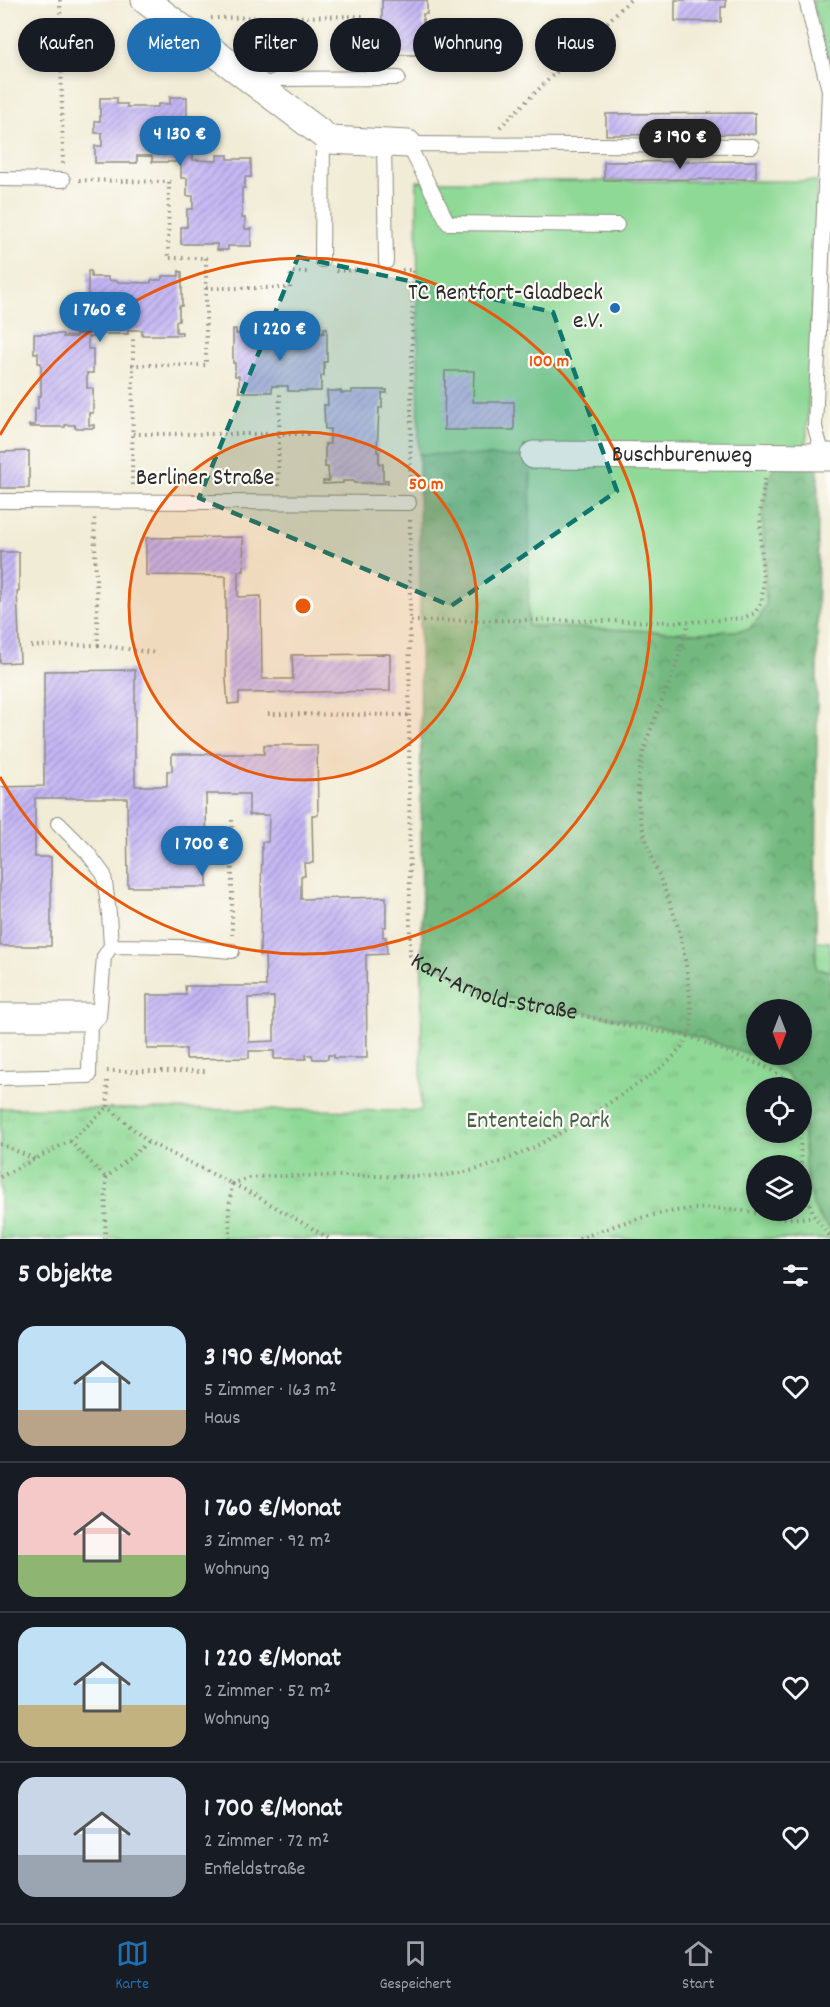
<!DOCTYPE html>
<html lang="de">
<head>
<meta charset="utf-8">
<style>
  body { margin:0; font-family:Dekko,sans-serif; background:#242831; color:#f1f3f6; height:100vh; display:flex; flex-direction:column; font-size:22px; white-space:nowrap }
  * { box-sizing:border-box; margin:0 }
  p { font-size:20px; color:#9ea1a6 }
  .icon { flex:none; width:33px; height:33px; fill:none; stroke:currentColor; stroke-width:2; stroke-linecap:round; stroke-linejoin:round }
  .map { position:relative; height:1239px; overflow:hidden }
  .details { display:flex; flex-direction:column; background:#171b24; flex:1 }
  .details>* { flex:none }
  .banner { position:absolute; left:18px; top:18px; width:795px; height:54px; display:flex; gap:12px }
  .needle { width:39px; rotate:180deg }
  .tools { position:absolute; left:746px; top:999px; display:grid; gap:12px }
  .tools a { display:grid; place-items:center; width:66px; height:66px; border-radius:50%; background:#171b24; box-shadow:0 3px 9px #0003; font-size:30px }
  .price { position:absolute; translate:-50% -51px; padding:0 14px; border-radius:21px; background:#1f6fb2; color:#fff; font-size:20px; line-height:39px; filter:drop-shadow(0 2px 3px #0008) }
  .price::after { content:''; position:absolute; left:50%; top:36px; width:18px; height:14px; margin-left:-9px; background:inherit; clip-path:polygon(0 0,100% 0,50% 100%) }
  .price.current { background:#222; color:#fff }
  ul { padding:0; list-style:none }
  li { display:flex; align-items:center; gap:18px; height:150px; padding:0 18px }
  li+li { border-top:2px solid #363941 }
  li span { display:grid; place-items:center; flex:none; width:168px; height:120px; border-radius:18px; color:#555 }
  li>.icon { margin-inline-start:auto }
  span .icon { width:72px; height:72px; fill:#fffc; stroke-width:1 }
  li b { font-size:26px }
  h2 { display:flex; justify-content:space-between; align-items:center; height:72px; padding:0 18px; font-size:26px }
  .chip { padding:0 21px; border-radius:27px; background:#171b24; box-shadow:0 3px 9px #0003; font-size:21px; line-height:54px }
  .chip.current { background:#1f6fb2; color:#fff }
  .tabs { display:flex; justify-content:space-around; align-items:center; height:84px; border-top:2px solid #363941; background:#171b24; font-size:16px; color:#9ea1a6 }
  .tabs a { display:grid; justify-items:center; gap:3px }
  .tabs .current { color:#1f6fb2 }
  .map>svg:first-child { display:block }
  .green { fill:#8fd996; stroke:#5d8260; stroke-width:1.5 }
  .forest { fill:url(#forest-crowns); stroke:#4f7255; stroke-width:1.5; fill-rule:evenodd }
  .park { fill:url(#park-tufts); stroke:#5d8260; stroke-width:1.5; fill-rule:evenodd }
  .building { fill:url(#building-hatch); fill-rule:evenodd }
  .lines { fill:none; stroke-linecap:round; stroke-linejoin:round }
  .lane-casing { stroke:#8e8c80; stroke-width:16 }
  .street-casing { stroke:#8e8c80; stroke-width:29 }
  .path { stroke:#8e8c80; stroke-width:4; stroke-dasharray:1.5 4.5; stroke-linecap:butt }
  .lane { stroke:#fff; stroke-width:14 }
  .street { stroke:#fff; stroke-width:27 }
  .marked { fill:#0f766e; fill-opacity:0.2; stroke:#0f766e; stroke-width:4.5; stroke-dasharray:12 8; stroke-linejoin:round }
  .ring { fill:none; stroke:#e8590c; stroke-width:3 }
  .poi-dot { fill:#1f6fb2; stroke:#fdfcf7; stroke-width:2 }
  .labels { text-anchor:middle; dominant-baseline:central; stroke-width:4.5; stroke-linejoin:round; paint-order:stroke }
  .poi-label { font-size:24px; fill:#2b2b2b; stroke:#fdfcf7; text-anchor:end }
  .street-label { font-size:24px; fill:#2b2b2b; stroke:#fdfcf7 }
  .park-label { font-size:24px; fill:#495f4b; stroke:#fdfcf7 }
  .centre { fill:#e8590c; stroke:#fdfcf7; stroke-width:3 }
  .ring-label { font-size:18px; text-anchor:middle; font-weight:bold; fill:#e8590c; stroke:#fdfcf7; stroke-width:4.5; stroke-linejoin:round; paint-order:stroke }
</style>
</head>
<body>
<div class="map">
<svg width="830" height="1239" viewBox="0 0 830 1239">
  <defs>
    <pattern id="forest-crowns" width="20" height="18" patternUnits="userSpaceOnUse" patternTransform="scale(1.5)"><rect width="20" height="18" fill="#73b97f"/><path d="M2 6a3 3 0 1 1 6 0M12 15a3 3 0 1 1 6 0" fill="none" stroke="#5f9768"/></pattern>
    <pattern id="park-tufts" width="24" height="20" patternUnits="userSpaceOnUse" patternTransform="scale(1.5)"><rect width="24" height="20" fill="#8fd996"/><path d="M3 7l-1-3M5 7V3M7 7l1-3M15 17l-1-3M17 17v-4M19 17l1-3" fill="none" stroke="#7cba81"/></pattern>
    <pattern id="building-hatch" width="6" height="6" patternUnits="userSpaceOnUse" patternTransform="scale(1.5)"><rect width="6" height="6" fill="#c4b6f4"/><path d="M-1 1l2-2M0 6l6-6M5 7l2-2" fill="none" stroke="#9f94c6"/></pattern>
  </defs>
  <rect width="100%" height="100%" fill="#fdfcf7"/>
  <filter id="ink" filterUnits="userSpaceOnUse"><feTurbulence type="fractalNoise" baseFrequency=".0167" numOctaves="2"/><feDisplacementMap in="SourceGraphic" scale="12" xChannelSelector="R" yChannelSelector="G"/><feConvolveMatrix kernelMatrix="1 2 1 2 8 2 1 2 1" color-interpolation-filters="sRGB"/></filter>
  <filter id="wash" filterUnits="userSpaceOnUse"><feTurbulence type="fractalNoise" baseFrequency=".008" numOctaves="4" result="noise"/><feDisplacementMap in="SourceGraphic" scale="24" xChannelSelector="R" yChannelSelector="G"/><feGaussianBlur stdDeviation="1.35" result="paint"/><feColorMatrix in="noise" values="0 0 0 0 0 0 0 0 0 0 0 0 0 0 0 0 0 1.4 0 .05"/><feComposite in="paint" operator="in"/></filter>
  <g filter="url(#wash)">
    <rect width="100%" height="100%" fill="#f1ecd6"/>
    <!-- green -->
    <path class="green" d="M 812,0 L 830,0 L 830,60 L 826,55 Z
      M 417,181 L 817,181 L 807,434 L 803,466 L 763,513 L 766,604 L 760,618 L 748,630 L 700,633 L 527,626 L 531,457 L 419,454 Z
      M 816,941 L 830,942 L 830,971 L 816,969 Z"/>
    <!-- forest -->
    <path class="forest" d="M 419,454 L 531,457 L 528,626 L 700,633 L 748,630 L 760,617 L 766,604 L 763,513 L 767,485 L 775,464 L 818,468 L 816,969 L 830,971 L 830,1239 L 611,1239 L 823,1222 L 812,1203 L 805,1166 L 801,1088 L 798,1087 L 786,1074 L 752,1055 L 674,1030 L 495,995 L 432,963 L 422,956 ZM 756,1010 L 801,1010 L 801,1054 L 756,1054 Z"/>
    <!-- park -->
    <path class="park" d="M 422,956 L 432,963 L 495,995 L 674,1030 L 752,1055 L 786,1074 L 798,1087 L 756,1088 L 756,1132 L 801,1132 L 801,1091 C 808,1132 795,1201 830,1229 L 830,1239 L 0,1239 L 0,1108 L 421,1111 ZM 756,1166 L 801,1166 L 801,1210 L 756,1210 Z"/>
    <g id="blocks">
      <!-- building -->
      <path class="building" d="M 382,0 L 427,0 L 427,14 L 423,14 L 423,26 L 427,26 L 427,42 L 423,42 L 422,55 L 376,55 L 376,25 L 382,25 Z
        M 675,0 L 726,0 L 726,7 L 721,7 L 721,22 L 675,21 Z
        M 170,97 L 187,97 L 187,120 L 192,120 L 192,132 L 186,132 L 186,145 L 193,145 L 193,160 L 217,161 L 217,155 L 228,155 L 228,159 L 251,159 L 251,177 L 245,177 L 245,188 L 242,188 L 242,218 L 245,218 L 245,229 L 251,229 L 251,246 L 228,246 L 228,250 L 217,250 L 217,244 L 181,244 L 181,227 L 187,227 L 187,209 L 193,209 L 193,196 L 187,196 L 187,178 L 181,178 L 181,162 L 152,162 L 152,156 L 137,156 L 137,163 L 95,163 L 95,146 L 102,146 L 102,133 L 95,133 L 95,121 L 100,121 L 100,98 L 117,98 L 117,104 L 127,104 L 127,107 L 158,107 L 158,104 L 170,104 Z
        M 755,113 L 755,134 L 606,135 L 606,114 Z
        M 756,161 L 756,179 L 604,180 L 604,162 Z
        M 88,271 L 91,271 L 91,277 L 108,277 L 108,280 L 118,281 L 118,282 L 151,283 L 151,280 L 162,280 L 162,276 L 179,276 L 179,271 L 182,272 L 182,306 L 179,306 L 179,321 L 176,321 L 176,332 L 182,332 L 182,335 L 142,335 L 142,330 L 128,330 L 128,334 L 94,334 L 94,337 L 88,337 L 88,349 L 93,349 L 93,373 L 87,373 L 87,388 L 93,388 L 93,413 L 89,413 L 89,425 L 94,425 L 94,428 L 75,428 L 75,425 L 65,425 L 65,427 L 29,427 L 29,425 L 35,425 L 35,409 L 38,409 L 38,396 L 41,396 L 41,363 L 38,363 L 38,353 L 34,353 L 34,334 L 63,334 L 63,337 L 76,337 L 76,334 L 88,334 L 88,332 L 94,332 L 94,320 L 91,320 L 91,306 L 88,306 Z
        M 324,328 L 327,328 L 327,362 L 324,362 L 324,376 L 321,376 L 321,391 L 288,391 L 288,386 L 272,386 L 272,392 L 239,392 L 239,376 L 235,376 L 235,363 L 233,363 L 233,329 L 236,329 L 236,334 L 251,334 L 251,337 L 295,339 L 295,337 L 308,337 L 308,333 L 324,333 Z
        M 445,371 L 474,371 L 473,402 L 514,402 L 514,430 L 444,430 Z
        M 352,390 L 387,390 L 387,393 L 382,393 L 382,408 L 379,408 L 377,452 L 379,452 L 379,464 L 383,464 L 383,480 L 388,480 L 388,483 L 354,483 L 354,481 L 343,481 L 343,483 L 323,484 L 323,481 L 329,481 L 328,467 L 325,467 L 325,444 L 330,444 L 330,429 L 325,429 L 324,405 L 328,405 L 327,391 L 341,391 L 341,393 L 352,393 Z
        M 29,451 L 29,488 L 0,488 L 0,452 Z
        M 243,537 L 244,571 L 238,571 L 238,597 L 261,596 L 262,679 L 293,679 L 292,655 L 390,654 L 390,691 L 239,693 L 239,703 L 228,704 L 226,680 L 226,576 L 146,575 L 146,538 Z
        M 0,552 L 19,552 L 19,591 L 17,591 L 20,662 L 0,663 Z
        M 135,670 L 135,786 L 167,786 L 167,771 L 172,771 L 172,754 L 264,754 L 264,745 L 317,745 L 318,815 L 312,815 L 313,863 L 304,863 L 305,876 L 301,876 L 301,899 L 386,897 L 386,927 L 383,927 L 383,937 L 386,937 L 387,954 L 366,955 L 367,1058 L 334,1058 L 334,1055 L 328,1055 L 328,1059 L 313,1059 L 312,1055 L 306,1055 L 306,1059 L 274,1059 L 274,1051 L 249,1051 L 249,1058 L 186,1059 L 186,1049 L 147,1049 L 147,995 L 186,995 L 185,986 L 266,986 L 265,955 L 260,955 L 262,842 L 268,842 L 269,815 L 249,815 L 249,794 L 206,794 L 207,887 L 128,887 L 127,798 L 35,798 L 35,857 L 51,857 L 51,946 L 0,946 L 0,787 L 44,786 L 44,671 ZM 274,997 L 274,1041 L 249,1042 L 248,998 Z"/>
    </g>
  </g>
  <g filter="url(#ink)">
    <use href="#blocks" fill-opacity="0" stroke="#8e8c80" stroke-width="1.5"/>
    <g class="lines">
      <!-- lane casing -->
      <g class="lane-casing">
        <path id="lane" d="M 806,0 L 829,90 L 815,427 L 823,456
          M 259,87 L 280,79 L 398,78
          M 384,143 L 386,262
          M 0,179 L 63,180
          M 617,225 L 448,223 L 408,144 L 752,146
          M 322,260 L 323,135
          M 0,501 L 409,503
          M 111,946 L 182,947 L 232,951
          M 0,1078 L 89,1076 L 90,1017 L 99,1017 L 104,957 L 111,946 L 109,914 L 104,875 L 87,852 L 58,823"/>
      </g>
      <!-- street casing -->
      <g class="street-casing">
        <g id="street">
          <path d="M 145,0 L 330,140 L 408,144"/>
          <path id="s2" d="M 534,455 L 830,457"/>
          <path d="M 0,1017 L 90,1017"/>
        </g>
      </g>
      <!-- path -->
      <g class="path">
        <path d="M 60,0 L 63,164"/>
        <path d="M 211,18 L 367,16"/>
        <path d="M 500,127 L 630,0"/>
        <path d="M 79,180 L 169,182 L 168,258 L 206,258 L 206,365 L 133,365 L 133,337"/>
        <path d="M 402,270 L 413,270 L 410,486"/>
        <path d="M 336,271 L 371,270"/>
        <path d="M 206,288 L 290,288 L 291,272 L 311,272"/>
        <path d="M 133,434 L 313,434"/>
        <path id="s1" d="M 765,479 L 760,513 L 763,586 L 762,601 L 755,613 L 743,618 L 689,622 L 528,620 L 410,621 L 409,715 L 410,955 L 416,962 L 450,982 L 485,997 L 501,1002 L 567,1012 L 631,1027 L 688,1036 L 768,1068 L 784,1078 L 792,1088"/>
        <path d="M 132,485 L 133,365"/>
        <path d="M 278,486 L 280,393"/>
        <path d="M 410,520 L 410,621"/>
        <path d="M 98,645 L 156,653"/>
        <path d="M 31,646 L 98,645 L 94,517"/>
        <path d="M 268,714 L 409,715"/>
        <path d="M 232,820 L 232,935"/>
        <path d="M 107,1071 L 207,1071"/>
        <path d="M 107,1081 L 108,1107 L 148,1142 L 253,1194 L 330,1239"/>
        <path d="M 800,1132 L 801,1166"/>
        <path d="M 70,1141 L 106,1178"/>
        <path d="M 0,1144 L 35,1159"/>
        <path d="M 801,1169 L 802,1180 L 814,1216 L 830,1236"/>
        <path d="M 0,1177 L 70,1141 L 108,1107"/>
        <path d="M 232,1184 L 249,1178 L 268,1176 C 304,1176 341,1176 378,1176 C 411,1177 445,1178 478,1169 C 525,1157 586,1119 627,1091 C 651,1076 686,1054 692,1024 C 690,990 686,956 677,924 C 664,880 636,835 638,788 C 639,750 657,714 671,679 C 678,660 683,641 689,622"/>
        <path d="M 105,1239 L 106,1178 L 148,1142"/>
        <path d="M 230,1239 L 229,1209 L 232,1184"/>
        <path d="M 579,1239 C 625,1220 677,1205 727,1209 C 756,1211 786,1223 814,1216"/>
      </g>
      <!-- lane -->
      <use href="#lane" class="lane"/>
      <!-- street -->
      <use href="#street" class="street"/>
    </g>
  </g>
  <!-- marked area -->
  <path class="marked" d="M 298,257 L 553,312 L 617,491 L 451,606 L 199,498 Z"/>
  <!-- distance rings -->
  <circle cx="303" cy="606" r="174" fill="#e8590c" fill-opacity=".12"/>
  <g class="ring">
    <circle cx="303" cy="606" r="174"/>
    <path d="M0 435A348 348 0 1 1 0 777"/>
  </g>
  <!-- markers -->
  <circle class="poi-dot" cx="615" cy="308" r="6"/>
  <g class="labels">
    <!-- poi labels -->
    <g class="poi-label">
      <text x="603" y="294">TC Rentfort-Gladbeck<tspan x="603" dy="28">e.V.</tspan></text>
    </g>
    <!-- street labels -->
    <g class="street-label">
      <text stroke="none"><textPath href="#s2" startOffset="148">Buschburenweg</textPath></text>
      <text x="205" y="479">Berliner Straße</text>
      <text stroke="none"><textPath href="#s1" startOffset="909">Karl-Arnold-Straße</textPath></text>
    </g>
    <!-- park labels -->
    <g class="park-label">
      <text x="538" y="1122">Ententeich Park</text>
    </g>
  </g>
  <circle cx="303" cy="606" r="9" class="centre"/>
  <g class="ring-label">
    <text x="549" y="366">100 m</text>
    <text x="426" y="489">50 m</text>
  </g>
</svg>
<div class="tools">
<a><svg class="needle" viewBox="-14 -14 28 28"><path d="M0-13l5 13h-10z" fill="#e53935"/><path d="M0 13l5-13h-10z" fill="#9ea1a6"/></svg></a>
<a><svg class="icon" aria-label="locate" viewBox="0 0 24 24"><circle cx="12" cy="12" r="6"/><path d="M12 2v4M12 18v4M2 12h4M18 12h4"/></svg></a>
<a><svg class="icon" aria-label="layers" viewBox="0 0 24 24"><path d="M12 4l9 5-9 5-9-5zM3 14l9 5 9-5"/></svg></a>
</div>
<b class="price" style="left:180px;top:167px">4 130 €</b>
<b class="price current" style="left:680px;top:170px">3 190 €</b>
<b class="price" style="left:100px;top:343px">1 760 €</b>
<b class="price" style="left:280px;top:362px">1 220 €</b>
<b class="price" style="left:202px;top:877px">1 700 €</b>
<div class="banner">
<a class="chip">Kaufen</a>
<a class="chip current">Mieten</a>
<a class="chip">Filter</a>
<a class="chip">Neu</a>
<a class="chip">Wohnung</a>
<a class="chip">Haus</a>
</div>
</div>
<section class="details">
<h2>5 Objekte<svg class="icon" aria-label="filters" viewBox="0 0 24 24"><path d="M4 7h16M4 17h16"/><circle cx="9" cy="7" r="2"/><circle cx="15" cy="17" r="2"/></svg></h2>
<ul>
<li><span style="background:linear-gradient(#bfe0f5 70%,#b9a48a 0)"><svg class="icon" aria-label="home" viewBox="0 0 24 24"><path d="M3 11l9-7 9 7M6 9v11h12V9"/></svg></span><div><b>3 190 €/Monat</b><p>5 Zimmer · 163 m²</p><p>Haus</p></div><svg class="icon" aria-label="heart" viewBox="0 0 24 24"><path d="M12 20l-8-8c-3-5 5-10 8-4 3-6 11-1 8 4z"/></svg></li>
<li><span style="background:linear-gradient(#f6c9c9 65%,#8fb573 0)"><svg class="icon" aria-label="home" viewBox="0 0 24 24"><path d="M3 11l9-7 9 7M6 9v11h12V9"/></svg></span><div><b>1 760 €/Monat</b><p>3 Zimmer · 92 m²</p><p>Wohnung</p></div><svg class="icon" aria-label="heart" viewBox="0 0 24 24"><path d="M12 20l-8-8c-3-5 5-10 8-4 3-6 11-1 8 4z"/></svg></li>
<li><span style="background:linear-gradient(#bfe0f5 65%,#c2b280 0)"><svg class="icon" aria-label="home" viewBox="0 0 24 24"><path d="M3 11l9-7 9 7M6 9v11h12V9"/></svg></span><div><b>1 220 €/Monat</b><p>2 Zimmer · 52 m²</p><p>Wohnung</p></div><svg class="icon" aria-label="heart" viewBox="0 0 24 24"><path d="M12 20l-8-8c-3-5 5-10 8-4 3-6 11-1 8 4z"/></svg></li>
<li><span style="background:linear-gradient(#c9d6e8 65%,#9aa5b1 0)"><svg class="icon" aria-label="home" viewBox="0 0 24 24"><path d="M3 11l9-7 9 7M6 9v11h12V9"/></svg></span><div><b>1 700 €/Monat</b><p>2 Zimmer · 72 m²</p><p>Enfieldstraße</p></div><svg class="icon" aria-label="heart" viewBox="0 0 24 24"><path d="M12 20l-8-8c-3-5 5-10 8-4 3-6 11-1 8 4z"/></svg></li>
</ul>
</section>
<nav class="tabs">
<a class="current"><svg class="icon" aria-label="map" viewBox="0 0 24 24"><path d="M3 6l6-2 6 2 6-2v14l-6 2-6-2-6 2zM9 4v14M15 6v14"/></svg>Karte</a>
<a><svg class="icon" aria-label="saved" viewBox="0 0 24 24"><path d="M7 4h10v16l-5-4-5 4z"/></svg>Gespeichert</a>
<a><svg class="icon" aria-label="home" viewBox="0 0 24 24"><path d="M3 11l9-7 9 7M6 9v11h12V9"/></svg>Start</a>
</nav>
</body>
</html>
